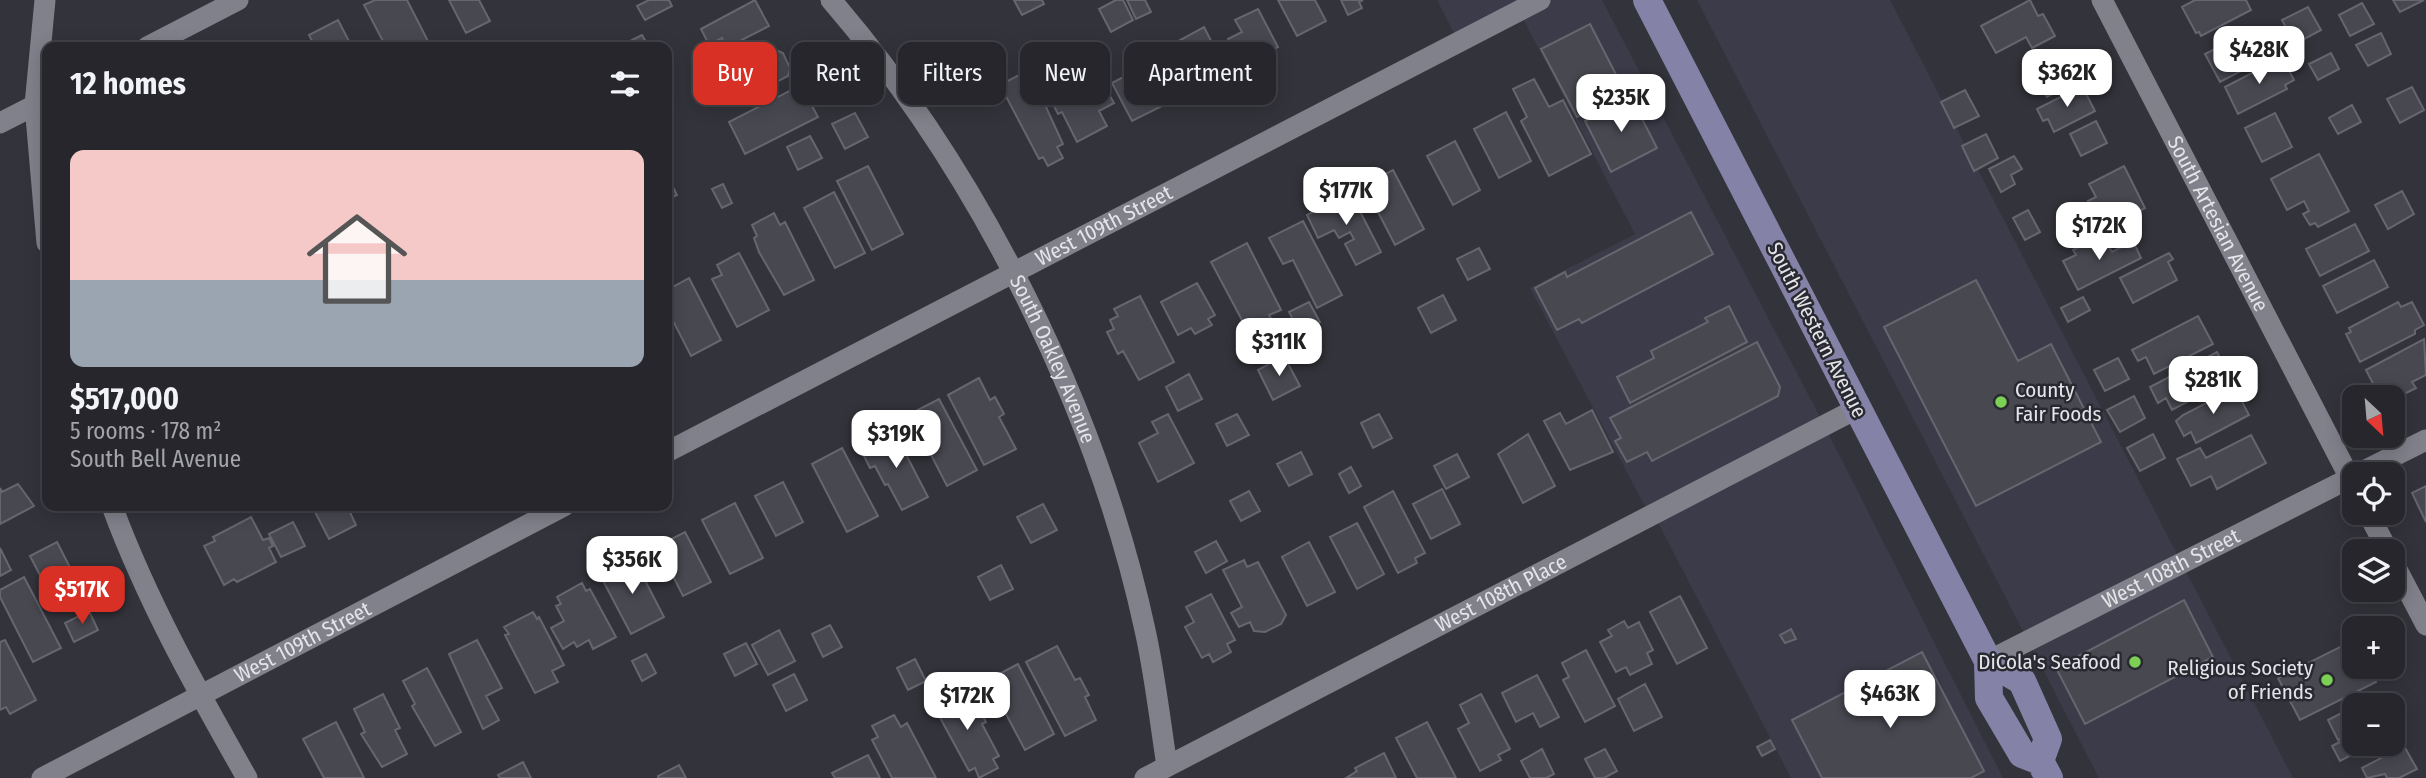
<!DOCTYPE html>
<html lang="en">
<head>
<meta charset="utf-8">
<style>
  body { margin:0; font-family:"Fira Sans Condensed",sans-serif; background:#2e2e34; color:#f1f3f6; height:100vh; display:flex; flex-direction:column; font-size:26px; white-space:nowrap }
  * { box-sizing:border-box; margin:0 }
  p { font-size:23px; color:#a4a5a9 }
  .icon { flex:none; width:38px; height:38px; fill:none; stroke:currentColor; stroke-width:2; stroke-linecap:round; stroke-linejoin:round }
  .map { position:relative; flex:1; overflow:hidden }
  .side { position:absolute; left:42px; top:42px; width:630px; height:469px; display:flex; flex-direction:column; background:#26262c; border-radius:14px; box-shadow:0 4px 18px #0003,0 0 0 2px #424348 }
  .side>* { flex:none }
  .top-card { position:absolute; left:693px; top:42px; width:665px; height:63px; display:flex; gap:14px }
  .needle { width:46px; rotate:154deg }
  .controls { position:absolute; left:2342px; top:385px; display:grid; gap:14px }
  .controls a { display:grid; place-items:center; width:63px; height:63px; border-radius:14px; background:#26262c; box-shadow:0 4px 18px #0003,0 0 0 2px #424348; font-size:35px }
  .price { position:absolute; translate:-50% -60px; padding:0 16px; border-radius:14px; background:#fff; color:#222; font-size:23px; line-height:46px; filter:drop-shadow(0 2px 4px #0008) }
  .price::after { content:''; position:absolute; left:50%; top:42px; width:21px; height:16px; margin-left:-10px; background:inherit; clip-path:polygon(0 0,100% 0,50% 100%) }
  .price.active { background:#d93025; color:#fff }
  ul { padding:0; list-style:none }
  li { display:grid; align-content:center; gap:14px; height:371px; padding:0 28px }
  li span { display:grid; place-items:center; height:217px; border-radius:14px; color:#555 }
  li>.icon { margin-inline-start:auto }
  span .icon { width:126px; height:126px; fill:#fffc; stroke-width:1 }
  li b { font-size:30px }
  h2 { display:flex; justify-content:space-between; align-items:center; height:84px; padding:0 28px; font-size:30px }
  .tag { padding:0 24px; border-radius:14px; background:#26262c; box-shadow:0 4px 18px #0003,0 0 0 2px #424348; font-size:24px; line-height:63px }
  .tag.active { background:#d93025; color:#fff }
  .map>svg:first-child { display:block }
  .built { fill:#3c3b49 }
  .building { fill:#484851; stroke:#66666f; stroke-width:2 }
  .lines { fill:none; stroke-linecap:round; stroke-linejoin:round }
  .street { stroke:#81818b; stroke-width:21 }
  .secondary { stroke:#8582a8; stroke-width:28 }
  .poi-dot { fill:#7cd154; stroke:#292931; stroke-width:2.5 }
  .labels { text-anchor:middle; dominant-baseline:central; stroke-width:5; stroke-linejoin:round; paint-order:stroke }
  .street-label { font-size:21px; fill:#e4e4e9; stroke:#292931 }
  .poi-label { font-size:21px; fill:#e4e4e9; stroke:#292931; text-anchor:end }
</style>
</head>
<body>
<div class="map">
<svg width="2426" height="778" viewBox="0 0 2426 778">
  <rect width="100%" height="100%" fill="#33333b"/>
  <!-- built -->
  <path class="built" d="M 1437,0 L 1602,0 L 1823,423 L 2003,778 L 1791,778 L 1652,511 L 1648,512 L 1530,288 L 1635,234 L 1518,9 L 1458,41 Z
    M 1697,0 L 1890,0 L 2293,778 L 2099,778 Z"/>
  <!-- building -->
  <path class="building" d="M 375,0 L 407,0 L 431,47 L 386,47 L 364,5 Z
    M 449,0 L 479,0 L 490,21 L 466,33 Z
    M 649,0 L 669,0 L 672,6 L 645,20 L 637,6 Z
    M 755,0 L 769,26 L 726,48 L 722,38 L 709,45 L 701,29 Z
    M 1014,0 L 1042,0 L 1044,4 L 1022,15 Z
    M 1116,0 L 1123,0 L 1133,20 L 1111,32 L 1099,9 Z
    M 1127,0 L 1145,0 L 1151,12 L 1136,19 Z
    M 1278,0 L 1315,0 L 1326,21 L 1297,36 Z
    M 1341,0 L 1363,0 L 1359,2 L 1362,8 L 1348,15 Z
    M 2030,0 L 2038,16 L 2043,14 L 2055,36 L 2032,48 L 2026,37 L 1996,53 L 1981,26 Z
    M 2195,0 L 2246,0 L 2251,10 L 2201,36 L 2199,32 L 2196,33 L 2182,7 Z
    M 2393,0 L 2424,0 L 2400,12 Z
    M 2362,3 L 2374,24 L 2350,36 L 2339,15 Z
    M 2308,7 L 2321,30 L 2295,44 L 2282,20 Z
    M 1258,9 L 1278,47 L 1263,55 L 1268,65 L 1248,76 L 1228,39 L 1242,32 L 1235,20 Z
    M 338,20 L 352,47 L 315,47 L 309,35 Z
    M 1590,24 L 1625,92 L 1577,117 L 1541,49 Z
    M 1204,27 L 1233,84 L 1202,100 L 1173,44 Z
    M 2256,28 L 2270,56 L 2220,82 L 2205,54 Z
    M 2381,33 L 2391,54 L 2368,66 L 2356,45 Z
    M 642,35 L 649,47 L 618,47 Z
    M 1080,43 L 1114,103 L 1099,111 L 1107,126 L 1077,142 L 1062,112 L 1058,114 L 1050,98 L 1078,79 L 1073,69 L 1069,71 L 1060,53 Z
    M 756,47 L 759,53 L 771,48 L 783,53 L 790,68 L 788,76 L 734,104 L 719,75 L 741,64 L 737,57 Z
    M 2331,53 L 2339,69 L 2318,80 L 2309,64 Z
    M 2062,56 L 2076,81 L 2047,97 L 2030,73 Z
    M 2284,61 L 2294,80 L 2285,85 L 2287,89 L 2238,114 L 2225,87 L 2273,62 L 2275,66 Z
    M 1144,66 L 1164,105 L 1132,121 L 1112,83 Z
    M 1029,70 L 1063,144 L 1057,147 L 1063,158 L 1048,166 L 1043,157 L 1039,159 L 1000,85 Z
    M 1534,79 L 1549,107 L 1563,100 L 1591,154 L 1549,176 L 1521,121 L 1527,117 L 1513,89 Z
    M 801,85 L 818,117 L 745,154 L 729,122 Z
    M 2082,86 L 2095,111 L 2054,132 L 2048,119 L 2043,121 L 2037,109 Z
    M 2412,87 L 2424,110 L 2400,123 L 2387,99 Z
    M 1965,90 L 1979,116 L 1954,128 L 1941,102 Z
    M 1631,97 L 1657,148 L 1611,172 L 1585,121 Z
    M 2352,105 L 2361,122 L 2338,134 L 2329,118 Z
    M 1506,112 L 1531,161 L 1499,178 L 1474,129 Z
    M 855,113 L 868,137 L 845,149 L 832,124 Z
    M 2275,113 L 2292,147 L 2262,162 L 2245,128 Z
    M 2096,121 L 2107,143 L 2081,156 L 2070,134 Z
    M 1986,134 L 1998,158 L 1974,171 L 1962,146 Z
    M 810,136 L 822,158 L 798,170 L 787,147 Z
    M 1455,141 L 1480,190 L 1453,205 L 1427,156 Z
    M 2319,154 L 2349,211 L 2318,227 L 2315,223 L 2310,225 L 2303,214 L 2309,211 L 2304,201 L 2287,210 L 2271,179 Z
    M 2014,156 L 2022,169 L 2011,175 L 2015,184 L 2001,192 L 1989,169 Z
    M 868,166 L 903,234 L 872,250 L 837,181 Z
    M 2124,166 L 2145,208 L 2120,221 L 2112,205 L 2095,214 L 2088,201 L 2096,197 L 2089,184 Z
    M 1393,170 L 1424,229 L 1395,245 L 1364,185 Z
    M 667,175 L 677,195 L 667,200 Z
    M 723,184 L 732,203 L 722,208 L 712,189 Z
    M 2402,191 L 2414,214 L 2388,229 L 2375,205 Z
    M 834,192 L 865,253 L 835,268 L 804,208 Z
    M 1350,192 L 1381,252 L 1356,265 L 1345,244 L 1354,239 L 1350,232 L 1339,238 L 1334,230 L 1318,238 L 1307,215 Z
    M 2028,210 L 2040,232 L 2025,240 L 2013,218 Z
    M 1691,212 L 1713,254 L 1582,323 L 1579,319 L 1557,330 L 1535,288 L 1565,272 L 1567,277 Z
    M 774,213 L 780,225 L 785,222 L 814,280 L 784,295 L 759,252 L 754,238 L 757,236 L 752,225 Z
    M 1303,221 L 1342,295 L 1317,308 L 1293,260 L 1283,264 L 1269,238 Z
    M 2355,224 L 2369,251 L 2320,276 L 2306,249 Z
    M 2105,240 L 2112,252 L 2133,241 L 2141,258 L 2078,290 L 2063,261 L 2076,255 L 2073,250 L 2090,241 L 2092,247 Z
    M 1247,243 L 1281,310 L 1269,315 L 1276,327 L 1252,339 L 1211,262 Z
    M 1479,248 L 1490,269 L 1468,280 L 1457,259 Z
    M 739,253 L 769,310 L 737,327 L 712,279 L 722,275 L 717,265 Z
    M 2169,253 L 2173,259 L 2168,262 L 2177,280 L 2133,303 L 2120,278 Z
    M 2374,260 L 2388,287 L 2337,313 L 2323,286 Z
    M 689,278 L 721,340 L 691,356 L 667,309 L 667,290 Z
    M 1976,280 L 2018,361 L 2051,344 L 2101,442 L 1976,506 L 1884,327 Z
    M 1197,283 L 1215,315 L 1208,319 L 1212,325 L 1195,334 L 1191,328 L 1178,335 L 1161,302 Z
    M 1443,295 L 1456,320 L 1431,333 L 1418,308 Z
    M 1140,296 L 1174,362 L 1139,380 L 1123,351 L 1118,354 L 1107,332 L 1114,329 L 1110,320 L 1118,316 L 1114,309 Z
    M 2083,297 L 2090,310 L 2068,322 L 2061,308 Z
    M 1309,302 L 1320,322 L 1300,333 L 1289,312 Z
    M 2398,302 L 2401,307 L 2412,302 L 2424,325 L 2415,330 L 2415,334 L 2360,362 L 2346,334 L 2351,332 L 2349,328 Z
    M 1729,306 L 1747,342 L 1630,403 L 1617,377 L 1654,358 L 1651,351 L 1708,322 L 1705,318 Z
    M 2198,316 L 2213,344 L 2154,374 L 2146,357 L 2138,361 L 2132,350 Z
    M 2424,339 L 2426,375 L 2412,382 L 2416,388 L 2392,400 L 2389,394 L 2380,397 L 2366,370 Z
    M 1757,342 L 1780,387 L 1778,396 L 1652,461 L 1647,452 L 1627,462 L 1615,441 L 1621,438 L 1610,418 Z
    M 2217,352 L 2231,379 L 2172,410 L 2166,398 L 2158,403 L 2150,387 Z
    M 1284,356 L 1300,386 L 1273,400 L 1258,370 Z
    M 2118,358 L 2129,379 L 2105,391 L 2094,370 Z
    M 1189,374 L 1202,399 L 1178,411 L 1166,387 Z
    M 979,378 L 990,400 L 995,397 L 1004,414 L 999,417 L 1016,449 L 984,465 L 948,395 Z
    M 2235,388 L 2249,415 L 2196,443 L 2191,432 L 2184,436 L 2176,421 L 2183,415 Z
    M 2134,396 L 2145,418 L 2120,432 L 2107,410 Z
    M 939,399 L 977,470 L 947,486 L 910,414 Z
    M 1592,410 L 1613,452 L 1570,470 L 1544,421 L 1560,413 L 1566,424 Z
    M 1168,414 L 1194,463 L 1158,482 L 1139,443 L 1158,433 L 1152,422 Z
    M 1237,414 L 1249,435 L 1227,446 L 1216,424 Z
    M 1379,414 L 1392,438 L 1373,448 L 1361,423 Z
    M 889,428 L 893,436 L 896,435 L 928,497 L 902,510 L 888,484 L 885,485 L 875,466 L 870,468 L 863,454 L 882,440 L 877,433 Z
    M 1528,434 L 1555,486 L 1523,503 L 1498,454 Z
    M 2153,434 L 2165,458 L 2140,471 L 2127,448 Z
    M 2251,435 L 2266,463 L 2217,489 L 2211,476 L 2191,486 L 2177,459 L 2200,448 L 2206,458 Z
    M 842,448 L 878,516 L 847,532 L 812,464 Z
    M 1301,452 L 1312,474 L 1289,486 L 1277,464 Z
    M 1457,454 L 1469,477 L 1446,489 L 1434,466 Z
    M 1351,467 L 1361,486 L 1349,493 L 1339,474 Z
    M 783,482 L 803,522 L 776,536 L 755,496 Z
    M 18,484 L 34,506 L 0,524 L 0,488 L 2,492 Z
    M 2426,486 L 2426,522 L 2412,493 Z
    M 1442,489 L 1460,524 L 1431,539 L 1413,504 Z
    M 1249,491 L 1260,511 L 1241,521 L 1230,501 Z
    M 1393,491 L 1425,553 L 1415,558 L 1417,563 L 1398,573 L 1364,507 Z
    M 735,503 L 763,558 L 730,574 L 702,520 Z
    M 1043,504 L 1057,530 L 1031,543 L 1017,517 Z
    M 312,506 L 347,506 L 356,525 L 329,539 Z
    M 251,517 L 263,540 L 269,538 L 273,546 L 269,548 L 276,562 L 237,582 L 234,579 L 224,585 L 204,546 L 215,541 L 213,537 Z
    M 293,522 L 305,546 L 281,557 L 269,534 Z
    M 1357,523 L 1384,574 L 1357,589 L 1330,537 Z
    M 685,532 L 711,582 L 683,596 L 666,562 L 657,568 L 648,551 Z
    M 1216,541 L 1227,561 L 1206,573 L 1195,552 Z
    M 57,542 L 83,593 L 56,606 L 30,556 Z
    M 1309,542 L 1335,592 L 1307,606 L 1282,557 Z
    M 0,548 L 11,570 L 0,576 Z
    M 633,557 L 664,617 L 631,634 L 600,575 Z
    M 1244,560 L 1247,567 L 1258,562 L 1286,615 L 1281,624 L 1265,632 L 1254,631 L 1250,622 L 1239,627 L 1231,613 L 1242,607 L 1223,570 Z
    M 1001,565 L 1013,589 L 990,600 L 978,577 Z
    M 24,577 L 61,648 L 33,662 L 0,597 L 0,590 Z
    M 582,583 L 586,591 L 590,589 L 616,637 L 593,649 L 589,640 L 577,647 L 574,642 L 563,649 L 551,628 L 564,621 L 556,606 L 561,604 L 557,597 Z
    M 1211,594 L 1235,640 L 1227,644 L 1231,652 L 1213,662 L 1209,654 L 1202,658 L 1185,627 L 1194,622 L 1186,607 Z
    M 1680,596 L 1707,648 L 1677,664 L 1650,612 Z
    M 2184,600 L 2213,657 L 2085,724 L 2056,668 Z
    M 89,611 L 98,630 L 74,642 L 65,623 Z
    M 533,612 L 537,619 L 539,617 L 564,665 L 552,671 L 558,682 L 535,693 L 505,635 L 509,634 L 504,627 Z
    M 1624,621 L 1628,628 L 1639,622 L 1653,650 L 1647,653 L 1652,664 L 1630,675 L 1626,667 L 1616,672 L 1600,642 L 1612,636 L 1608,630 Z
    M 830,625 L 842,647 L 823,657 L 812,634 Z
    M 1791,629 L 1796,639 L 1785,643 L 1780,635 Z
    M 779,630 L 795,661 L 768,675 L 752,645 Z
    M 5,640 L 36,700 L 10,714 L 6,707 L 0,710 L 0,642 Z
    M 477,640 L 502,688 L 486,696 L 499,720 L 483,729 L 449,654 Z
    M 2354,640 L 2354,667 L 2368,667 L 2376,682 L 2300,720 L 2278,678 Z
    M 746,643 L 757,664 L 735,676 L 724,654 Z
    M 1057,646 L 1075,680 L 1080,678 L 1089,695 L 1085,697 L 1096,720 L 1065,736 L 1026,662 Z
    M 1586,650 L 1615,706 L 1585,722 L 1563,680 L 1569,677 L 1562,663 Z
    M 1922,652 L 1984,771 L 1971,778 L 1822,778 L 1792,720 Z
    M 646,654 L 656,673 L 642,681 L 632,661 Z
    M 915,659 L 926,681 L 908,690 L 897,668 Z
    M 1018,664 L 1054,734 L 1025,750 L 988,680 Z
    M 427,668 L 461,732 L 435,746 L 412,706 L 415,704 L 403,681 Z
    M 794,674 L 807,700 L 786,711 L 773,685 Z
    M 1537,675 L 1559,717 L 1540,727 L 1533,713 L 1516,722 L 1502,693 Z
    M 1645,684 L 1662,717 L 1634,731 L 1618,699 Z
    M 964,687 L 978,714 L 981,712 L 986,722 L 982,724 L 999,756 L 993,759 L 998,768 L 979,778 L 975,768 L 969,771 L 932,703 Z
    M 383,694 L 400,728 L 395,730 L 407,754 L 382,767 L 361,734 L 365,732 L 354,709 Z
    M 1481,694 L 1510,749 L 1498,755 L 1501,760 L 1480,771 L 1458,729 L 1469,723 L 1460,705 Z
    M 2353,707 L 2354,731 L 2338,740 L 2328,720 Z
    M 894,715 L 901,727 L 907,723 L 936,778 L 892,778 L 872,740 L 878,737 L 872,726 Z
    M 336,722 L 364,778 L 324,778 L 303,739 Z
    M 1427,722 L 1456,778 L 1417,778 L 1396,738 Z
    M 2353,735 L 2354,744 L 2358,744 L 2361,750 L 2340,761 L 2332,746 Z
    M 1770,740 L 1775,749 L 1762,756 L 1757,747 Z
    M 2404,746 L 2417,769 L 2399,778 L 2387,778 L 2385,774 L 2367,778 L 2362,768 Z
    M 1542,749 L 1554,774 L 1546,778 L 1530,778 L 1521,761 Z
    M 1605,749 L 1617,771 L 1604,778 L 1595,778 L 1585,759 Z
    M 1384,753 L 1396,778 L 1346,778 L 1357,771 L 1355,768 Z
    M 868,755 L 880,778 L 835,778 L 832,773 Z
    M 523,762 L 531,778 L 500,778 L 498,775 Z
    M 679,765 L 686,778 L 658,778 L 658,776 Z"/>
  <g class="lines">
    <!-- street -->
    <g class="street">
      <path d="M 45,0 L 35,105 L 47,243"/>
      <path id="s1" d="M 831,0 C 979,172 1097,408 1145,630 C 1155,675 1160,721 1167,766"/>
      <path id="s2" d="M 2102,0 L 2354,486"/>
      <path d="M 147,47 L 238,0"/>
      <path d="M 0,123 L 45,100"/>
      <path id="s3" d="M 667,452 L 1540,0"/>
      <path d="M 2358,474 L 2426,440"/>
      <path d="M 112,506 C 147,601 197,690 247,778"/>
      <path d="M 2368,513 L 2388,551"/>
      <path d="M 2392,560 L 2426,625"/>
      <path id="s4" d="M 1988,661 L 2354,476"/>
      <path id="s5" d="M 42,778 L 564,506"/>
      <path id="s6" d="M 1145,778 L 1858,408"/>
    </g>
    <!-- secondary -->
    <path class="secondary" d="M 1647,0 L 1988,661 L 1989,698 L 2022,754 L 2040,761 L 2049,778
      M 1988,661 L 2022,681 L 2048,739 L 2040,761"/>
  </g>
  <!-- markers -->
  <g class="poi-dot">
    <circle cx="2001" cy="402" r="7"/>
    <circle cx="2135" cy="662" r="7"/>
    <circle cx="2327" cy="680" r="7"/>
  </g>
  <g class="labels">
    <!-- street labels -->
    <g class="street-label">
      <text stroke="none"><textPath href="#s3" startOffset="492">West 109th Street</textPath></text>
      <text stroke="none"><textPath href="#s2" startOffset="252">South Artesian Avenue</textPath></text>
      <text transform="translate(1817 330) rotate(63)">South Western Avenue</text>
      <text stroke="none"><textPath href="#s1" startOffset="424">South Oakley Avenue</textPath></text>
      <text stroke="none"><textPath href="#s4" startOffset="205">West 108th Street</textPath></text>
      <text stroke="none"><textPath href="#s6" startOffset="401">West 108th Place</textPath></text>
      <text stroke="none"><textPath href="#s5" startOffset="294">West 109th Street</textPath></text>
    </g>
    <!-- poi labels -->
    <g class="poi-label">
      <text x="2015" y="390" text-anchor="start">County<tspan x="2015" dy="24">Fair Foods</tspan></text>
      <text x="2121" y="662">DiCola's Seafood</text>
      <text x="2313" y="668">Religious Society<tspan x="2313" dy="24">of Friends</tspan></text>
    </g>
  </g>
</svg>
<div class="controls">
<a><svg class="needle" viewBox="-14 -14 28 28"><path d="M0-13l5 13h-10z" fill="#e53935"/><path d="M0 13l5-13h-10z" fill="#a4a5a9"/></svg></a>
<a><svg class="icon" aria-label="locate" viewBox="0 0 24 24"><circle cx="12" cy="12" r="6"/><path d="M12 2v4M12 18v4M2 12h4M18 12h4"/></svg></a>
<a><svg class="icon" aria-label="layers" viewBox="0 0 24 24"><path d="M12 4l9 5-9 5-9-5zM3 14l9 5 9-5"/></svg></a>
<a>+</a>
<a>−</a>
</div>
<b class="price" style="left:2259px;top:86px">$428K</b>
<b class="price" style="left:2067px;top:109px">$362K</b>
<b class="price" style="left:1621px;top:134px">$235K</b>
<b class="price" style="left:1346px;top:227px">$177K</b>
<b class="price" style="left:2099px;top:262px">$172K</b>
<b class="price" style="left:1279px;top:378px">$311K</b>
<b class="price" style="left:2213px;top:416px">$281K</b>
<b class="price" style="left:896px;top:470px">$319K</b>
<b class="price" style="left:632px;top:596px">$356K</b>
<b class="price active" style="left:82px;top:626px">$517K</b>
<b class="price" style="left:1890px;top:730px">$463K</b>
<b class="price" style="left:967px;top:732px">$172K</b>
<div class="top-card">
<a class="tag active">Buy</a>
<a class="tag">Rent</a>
<a class="tag">Filters</a>
<a class="tag">New</a>
<a class="tag">Apartment</a>
</div>
<section class="side">
<h2>12 homes<svg class="icon" aria-label="filters" viewBox="0 0 24 24"><path d="M4 7h16M4 17h16"/><circle cx="9" cy="7" r="2"/><circle cx="15" cy="17" r="2"/></svg></h2>
<ul>
<li><span style="background:linear-gradient(#f6c9c9 60%,#9aa5b1 0)"><svg class="icon" aria-label="home" viewBox="0 0 24 24"><path d="M3 11l9-7 9 7M6 9v11h12V9"/></svg></span><div><b>$517,000</b><p>5 rooms · 178 m²</p><p>South Bell Avenue</p></div></li>
</ul>
</section>
</div>
</body>
</html>
